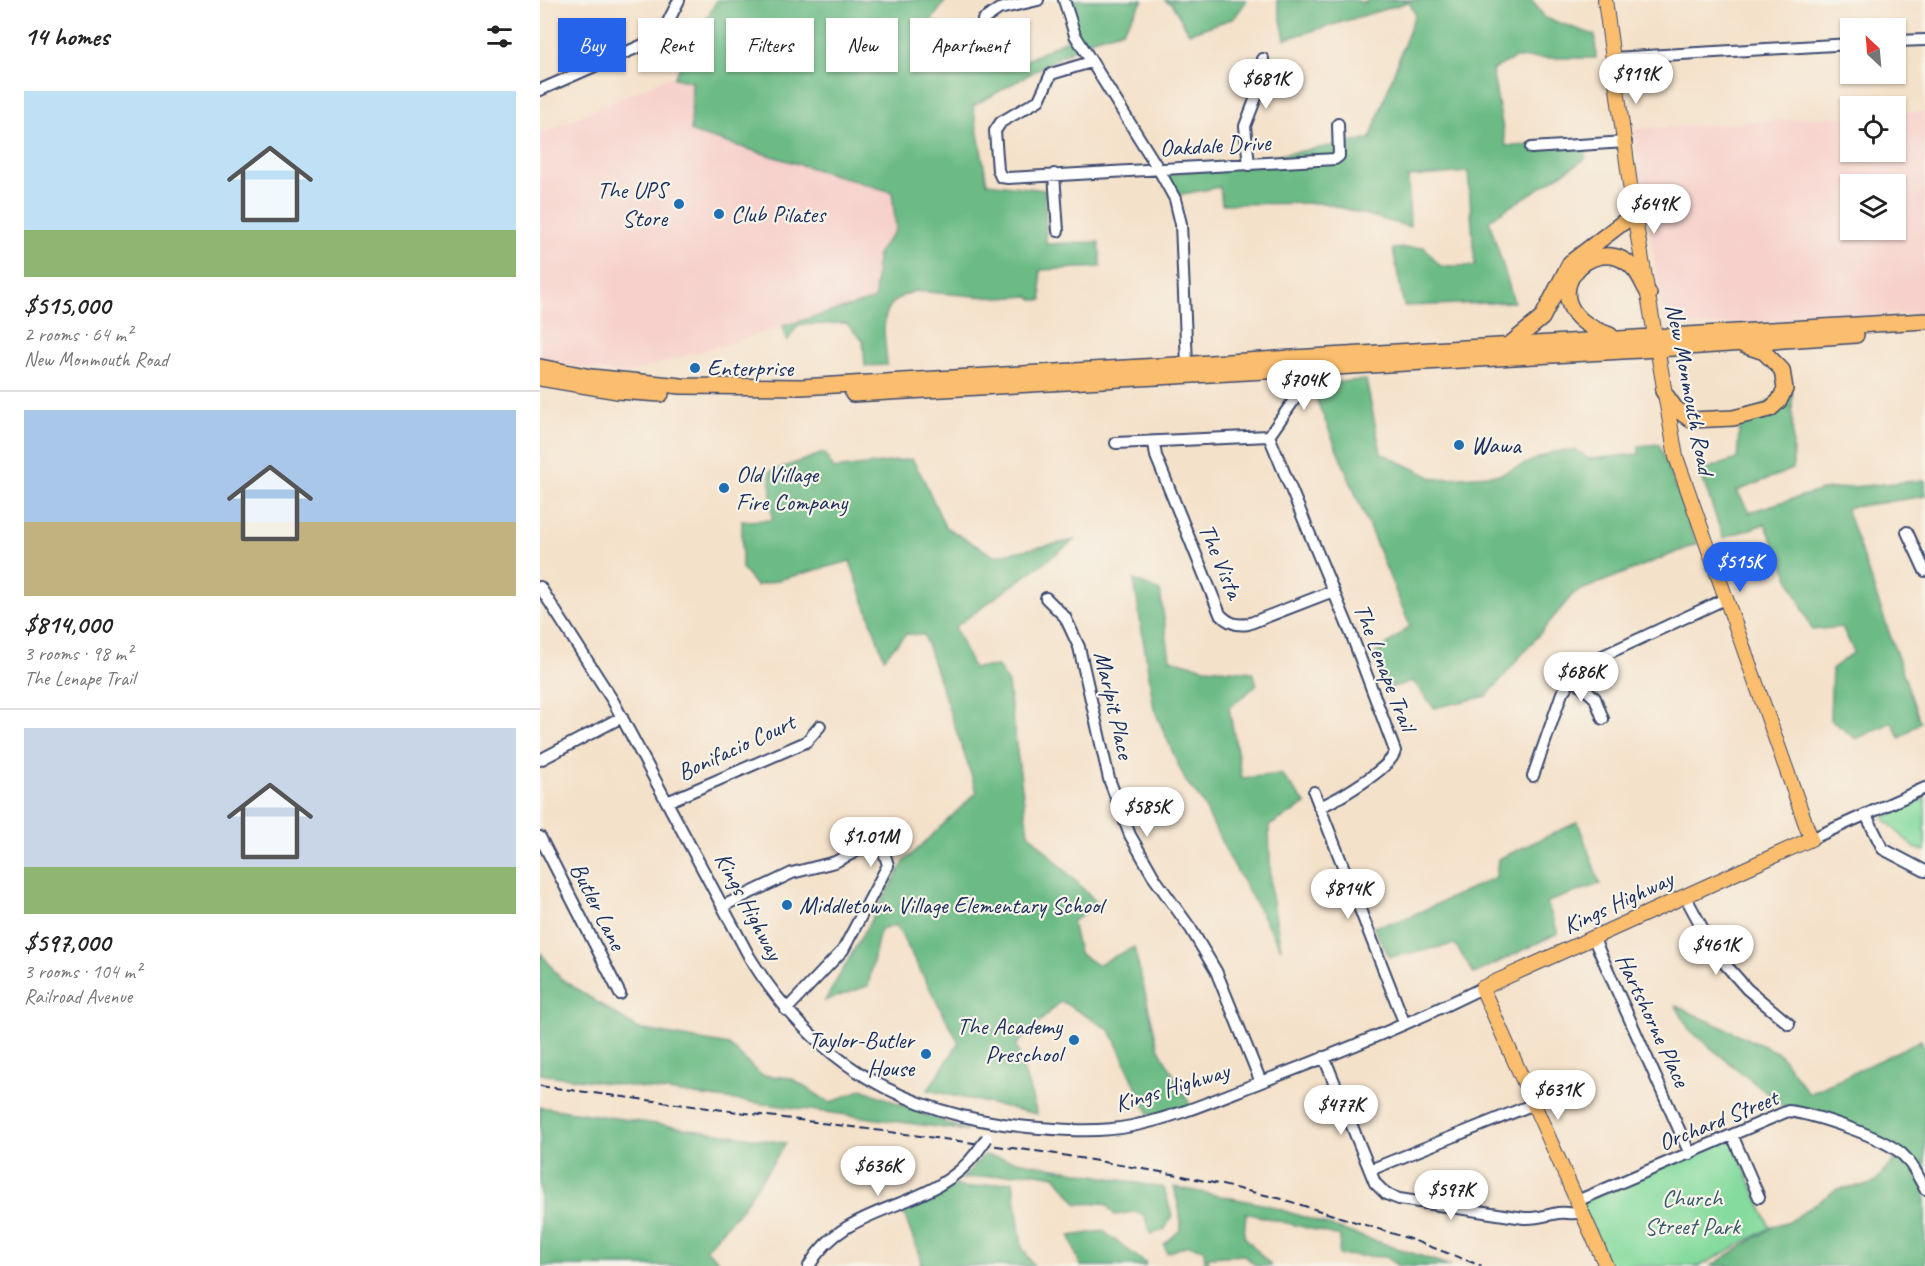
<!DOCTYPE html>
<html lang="en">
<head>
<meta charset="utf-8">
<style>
  body { margin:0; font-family:Caveat,sans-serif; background:#f2f2f2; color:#222; height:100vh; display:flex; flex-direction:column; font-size:22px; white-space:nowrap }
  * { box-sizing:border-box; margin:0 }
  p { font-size:20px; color:#767676 }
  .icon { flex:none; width:33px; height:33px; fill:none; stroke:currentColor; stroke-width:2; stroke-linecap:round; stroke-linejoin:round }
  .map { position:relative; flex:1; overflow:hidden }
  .drawer { display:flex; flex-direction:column; background:#fff; width:540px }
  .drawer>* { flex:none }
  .banner { position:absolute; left:18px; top:18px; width:570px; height:54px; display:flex; gap:12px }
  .needle { width:39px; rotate:334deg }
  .fabs { position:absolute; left:1300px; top:18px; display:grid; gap:12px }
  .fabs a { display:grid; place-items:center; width:66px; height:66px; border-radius:0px; background:#fff; box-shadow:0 2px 4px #0004; font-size:30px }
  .price { position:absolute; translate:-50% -51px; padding:0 14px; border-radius:21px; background:#fff; color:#222; font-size:20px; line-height:39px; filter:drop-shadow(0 2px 3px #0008) }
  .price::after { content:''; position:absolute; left:50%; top:36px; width:18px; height:14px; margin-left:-9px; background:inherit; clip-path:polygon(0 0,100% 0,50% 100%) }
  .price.on { background:#2563eb; color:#fff }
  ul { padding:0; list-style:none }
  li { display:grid; align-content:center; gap:12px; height:318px; padding:0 24px }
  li+li { border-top:2px solid #e0e0e0 }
  li span { display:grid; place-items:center; height:186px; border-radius:0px; color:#555 }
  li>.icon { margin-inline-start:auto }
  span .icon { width:108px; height:108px; fill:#fffc; stroke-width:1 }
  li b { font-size:26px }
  h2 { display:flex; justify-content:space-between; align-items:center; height:72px; padding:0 24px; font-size:26px }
  .chip { padding:0 21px; border-radius:0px; background:#fff; box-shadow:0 2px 4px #0004; font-size:21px; line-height:54px }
  .chip.on { background:#2563eb; color:#fff }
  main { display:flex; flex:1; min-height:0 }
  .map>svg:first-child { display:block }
  .built { fill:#f7d0cb; fill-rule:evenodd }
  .green { fill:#85db9e; stroke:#50857e; stroke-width:1.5 }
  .forest { fill:#6cbb85; stroke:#447572; stroke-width:1.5 }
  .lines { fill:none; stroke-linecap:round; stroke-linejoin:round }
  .minor-casing { stroke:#3c4a6e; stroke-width:14 }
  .major-casing { stroke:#3c4a6e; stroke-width:16 }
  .highway-casing { stroke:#3c4a6e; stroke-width:18 }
  .minor { stroke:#fff; stroke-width:10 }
  .major { stroke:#fbbe6e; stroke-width:14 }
  .highway { stroke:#fbbe6e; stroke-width:15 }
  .rail { stroke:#1b2f5e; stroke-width:2; stroke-dasharray:9 4.5; stroke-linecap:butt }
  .minor-bridge-casing { stroke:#3c4a6e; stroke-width:14; stroke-linecap:butt }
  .minor-bridge { stroke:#fff; stroke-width:10 }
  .poi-dot { fill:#1f6fb2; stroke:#f7f3e8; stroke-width:2 }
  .labels { text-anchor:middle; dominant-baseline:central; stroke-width:4.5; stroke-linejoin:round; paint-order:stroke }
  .street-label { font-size:24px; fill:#1b2f5e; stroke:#f7f3e8 }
  .poi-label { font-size:24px; fill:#1b2f5e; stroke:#f7f3e8; text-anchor:start }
  .park-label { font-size:24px; fill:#365a6e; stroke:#f7f3e8 }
</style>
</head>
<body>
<main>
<section class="drawer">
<h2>14 homes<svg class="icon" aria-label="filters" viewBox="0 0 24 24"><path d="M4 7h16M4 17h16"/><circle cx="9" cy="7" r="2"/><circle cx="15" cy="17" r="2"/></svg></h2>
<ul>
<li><span style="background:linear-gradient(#bfe0f5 75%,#8fb573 0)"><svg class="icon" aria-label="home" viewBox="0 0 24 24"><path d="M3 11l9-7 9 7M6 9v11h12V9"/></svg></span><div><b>$515,000</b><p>2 rooms · 64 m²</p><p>New Monmouth Road</p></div></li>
<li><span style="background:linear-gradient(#a9c7e8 60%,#c2b280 0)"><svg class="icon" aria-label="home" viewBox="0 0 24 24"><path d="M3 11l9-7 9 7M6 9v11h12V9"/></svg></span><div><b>$814,000</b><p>3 rooms · 98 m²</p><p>The Lenape Trail</p></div></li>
<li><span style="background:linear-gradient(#c9d6e8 75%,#8fb573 0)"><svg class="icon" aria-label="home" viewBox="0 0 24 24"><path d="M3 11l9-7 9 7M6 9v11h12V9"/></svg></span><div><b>$597,000</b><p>3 rooms · 104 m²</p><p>Railroad Avenue</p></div></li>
</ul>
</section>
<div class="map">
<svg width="1385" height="1266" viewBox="0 0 1385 1266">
  <rect width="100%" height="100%" fill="#f7f3e8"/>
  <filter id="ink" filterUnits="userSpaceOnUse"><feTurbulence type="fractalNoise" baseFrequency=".0167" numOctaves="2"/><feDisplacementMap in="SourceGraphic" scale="12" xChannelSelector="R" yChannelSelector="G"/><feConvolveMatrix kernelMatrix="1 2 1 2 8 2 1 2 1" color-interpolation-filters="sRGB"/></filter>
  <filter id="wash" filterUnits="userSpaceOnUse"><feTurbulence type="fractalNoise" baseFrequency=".008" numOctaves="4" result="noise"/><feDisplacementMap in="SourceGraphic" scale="24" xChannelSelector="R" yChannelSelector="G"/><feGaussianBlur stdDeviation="1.35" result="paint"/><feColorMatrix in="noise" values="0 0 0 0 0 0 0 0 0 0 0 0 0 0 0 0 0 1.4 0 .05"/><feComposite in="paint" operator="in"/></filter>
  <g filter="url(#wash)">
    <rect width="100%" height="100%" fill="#f4e1c9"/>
    <!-- built -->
    <path class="built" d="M 129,77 L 152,82 L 151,132 L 352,192 L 356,229 L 337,254 L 335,299 L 85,374 L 0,361 L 0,134 Z
      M 1385,112 L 1385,313 L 1139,327 L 1124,318 L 1093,129 L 1311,116 L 1311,152 L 1356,152 L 1356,113 ZM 1311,184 L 1356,184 L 1356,230 L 1311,230 Z"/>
    <!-- green -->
    <path class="green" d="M 1385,798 L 1385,851 L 1375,848 L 1343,818 Z
      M 1191,1137 L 1230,1228 L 1160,1266 L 1068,1266 L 1038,1204 Z"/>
    <!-- forest -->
    <path class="forest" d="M 177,0 L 406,0 L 389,24 L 418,65 L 466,71 L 526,40 L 529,0 L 603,0 L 583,30 L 550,40 L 433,106 L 447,183 L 505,190 L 506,244 L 559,242 L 561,267 L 500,270 L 502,300 L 494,300 L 489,296 L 460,298 L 375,291 C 334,303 345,331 347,365 L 325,366 L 323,341 L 306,323 L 258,325 L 247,341 L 243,326 L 335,299 L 337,254 L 356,229 L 352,192 L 151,132 L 152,82 L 134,78 Z
      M 624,0 L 707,0 L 694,18 L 649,33 L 632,4 Z
      M 737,0 L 814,0 L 826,3 L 827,0 L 992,0 L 1005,18 L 1055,35 L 1056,58 L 975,58 L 952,70 L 966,146 L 1047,144 L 1045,159 L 949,220 L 974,302 L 864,306 L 853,249 L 884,247 L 900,266 L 935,266 L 928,172 L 868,177 L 870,227 L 784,203 L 682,204 L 680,187 L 638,195 L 626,175 L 830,139 L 875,14 L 869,2 L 745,39 Z
      M 826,380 L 841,453 L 895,479 L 961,474 L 1013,452 L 1036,450 L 1049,459 L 1099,454 L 1099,446 L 1119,444 L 1157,544 L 1034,593 L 947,696 L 894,708 L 873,681 L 846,689 L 834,655 L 870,626 L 775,396 L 782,383 Z
      M 1252,387 L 1253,469 L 1197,491 L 1209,512 L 1282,490 L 1385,480 L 1385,496 L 1306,508 L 1380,722 L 1360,738 L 1352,722 L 1316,739 L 1290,719 L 1292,669 L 1314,652 L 1302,627 L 1272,630 L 1225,524 L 1183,538 L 1160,471 L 1197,459 L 1200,419 Z
      M 284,453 L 294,469 L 372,459 L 384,480 L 405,527 L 454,556 L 535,540 L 415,627 L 433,668 L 458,666 L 468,684 L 488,833 L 558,904 L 532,922 L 539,953 L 557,965 L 594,947 L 618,1047 L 652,1108 L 612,1121 L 570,1030 L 521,1001 L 476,1045 L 497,1114 L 388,1090 L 419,1043 L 356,925 L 340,929 L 328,986 L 285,1001 L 364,862 L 437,792 L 384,635 L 366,634 L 344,658 L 310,561 L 216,586 L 202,568 L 202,521 L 232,520 L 230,472 Z
      M 594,580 L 620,591 L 630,659 L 665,668 L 713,672 L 717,685 L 689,708 L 702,778 L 741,774 L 766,804 L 729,826 L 731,891 L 741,949 L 688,855 L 661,800 L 645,780 L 614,709 Z
      M 1038,822 L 1060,884 L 1007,902 L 1018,933 L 934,974 L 915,944 L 850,957 L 833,927 L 862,920 L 956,877 L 958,859 Z
      M 0,952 L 20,978 L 98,1029 L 189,1045 L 221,1075 L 251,1078 L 290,1103 L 322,1089 L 427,1131 L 0,1074 Z
      M 1136,1006 L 1239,1053 L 1269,1094 L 1381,1040 L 1385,1050 L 1385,1266 L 1171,1266 L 1234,1226 L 1252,1220 L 1297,1189 L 1333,1184 L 1355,1159 L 1324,1133 L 1254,1115 L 1150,1031 Z
      M 0,1107 L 246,1143 L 202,1208 L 166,1249 L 184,1266 L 0,1266 Z
      M 444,1155 L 624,1188 L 632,1216 L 624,1230 L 611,1234 L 604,1215 L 594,1212 L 575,1215 L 565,1203 L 538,1204 L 515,1176 L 490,1172 L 422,1179 Z
      M 473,1181 L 482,1248 L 494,1266 L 379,1266 L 382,1263 L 362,1208 L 415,1185 L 428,1188 Z
      M 634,1187 L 727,1205 L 911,1266 L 859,1266 L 846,1257 L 799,1255 L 800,1236 L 706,1213 L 704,1236 L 731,1266 L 716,1266 L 704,1255 L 668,1257 L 669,1266 L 665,1266 L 664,1249 L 648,1245 L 627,1253 L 624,1245 L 641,1229 L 640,1213 Z
      M 563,1231 L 605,1263 L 606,1266 L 540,1266 L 530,1236 Z"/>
  </g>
  <g filter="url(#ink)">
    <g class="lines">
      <!-- minor casing -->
      <g class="minor-casing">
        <path id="minor" d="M 524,0 L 535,35 L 619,170 L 635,199 L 641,224 L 647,364
          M 443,20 L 459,9 L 498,0
          M 1356,41 L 1385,40
          M 1073,58 L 1311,44
          M 551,62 L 511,74 L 499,100 L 461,122 L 455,131 L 458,170 L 461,177 L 468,178 L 795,159 L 799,156 L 798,124
          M 0,90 L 112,41 L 125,28 L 139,0
          M 991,148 L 1086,142
          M 709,165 L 705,126 L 725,74 L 723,59
          M 514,174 L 518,231
          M 729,436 L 812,636 L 855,751 C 852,768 795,801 779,807
          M 729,436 L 759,393 L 772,369
          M 576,443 L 729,436
          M 614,443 L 616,456 L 680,614 C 688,623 696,626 708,624 L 793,591
          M 1367,532 L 1385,571
          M 0,587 L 73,701 L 210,958 C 276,1064 364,1115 488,1127 C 522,1130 559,1133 592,1126 C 637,1117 679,1098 721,1082 C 796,1054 871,1023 942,988
          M 506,598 L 525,617 L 539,647 L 569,779 L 590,835 L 615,879 L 651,929 L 676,971 L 721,1082
          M 1032,677 L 1055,698 L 1063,719
          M 0,760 L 82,717
          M 993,776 L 1022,693 L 1041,666 L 1185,599
          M 774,792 L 864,1022
          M 127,802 L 266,742 L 280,726
          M 1326,815 L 1343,849 L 1385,871
          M 0,837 L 80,994
          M 1271,839 L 1385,788
          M 1145,896 L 1177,955 L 1207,989 L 1249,1024
          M 183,906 L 252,873 L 295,862 L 329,845 L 342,846 L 348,865 L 303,950 L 246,1010
          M 1053,937 L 1150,1154
          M 784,1057 L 835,1183 L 846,1194 L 859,1199 L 984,1218 C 997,1219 1006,1215 1018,1213 C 1027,1212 1033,1215 1042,1212
          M 1193,1137 L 1219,1197
          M 830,1170 L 994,1104
          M 1037,1201 L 1248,1111 C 1274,1114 1343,1137 1362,1154 C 1372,1163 1378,1176 1385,1189
          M 269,1266 C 307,1199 391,1214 437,1152"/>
      </g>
      <!-- major casing -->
      <g class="major-casing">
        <path id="major" d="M 1065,0 L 1094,214 L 1136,457 L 1271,839 L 942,988 L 1066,1266"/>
      </g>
      <!-- highway casing -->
      <g class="highway-casing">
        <path id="highway" d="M 1070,335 C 979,305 1056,223 1095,270 C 1101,277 1104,287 1109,294
          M 969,345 L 1002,318 L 1030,263 L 1094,214
          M 0,367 L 51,377 L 141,386 L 261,387 L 1385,321
          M 0,378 L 77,391 L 121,394
          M 1123,391 L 1135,408 L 1151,420 L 1193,418 L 1230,409 L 1239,401 L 1245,389 L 1242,370 L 1224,352 L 1203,345
          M 313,394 L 1118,349 L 1316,335"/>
      </g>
      <!-- minor -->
      <use href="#minor" class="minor"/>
      <!-- major -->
      <use href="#major" class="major"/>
      <!-- highway -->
      <use href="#highway" class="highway"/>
      <!-- rail -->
      <path class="rail" d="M 0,1086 L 510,1153 L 639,1175 L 742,1199 L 867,1238 L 942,1266"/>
      <!-- minor-bridge casing -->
      <g class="minor-bridge-casing">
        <path id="minor-bridge" d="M 437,1152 L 447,1138"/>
      </g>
      <!-- minor-bridge -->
      <use href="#minor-bridge" class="minor-bridge"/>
    </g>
  </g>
  <!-- markers -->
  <g class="poi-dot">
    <circle cx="139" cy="204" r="6"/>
    <circle cx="179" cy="214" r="6"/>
    <circle cx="155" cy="368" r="6"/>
    <circle cx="919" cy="445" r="6"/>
    <circle cx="184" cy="488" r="6"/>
    <circle cx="247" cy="905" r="6"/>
    <circle cx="534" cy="1040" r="6"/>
    <circle cx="386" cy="1054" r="6"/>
  </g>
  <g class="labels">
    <!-- street labels -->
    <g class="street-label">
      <text transform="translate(675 145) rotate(-3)">Oakdale Drive</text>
      <text transform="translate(1150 389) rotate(79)">New Monmouth Road</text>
      <text transform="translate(681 561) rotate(67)">The Vista</text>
      <text transform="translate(845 667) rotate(69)">The Lenape Trail</text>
      <text transform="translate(574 705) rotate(77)">Marlpit Place</text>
      <text transform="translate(196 747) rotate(-25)">Bonifacio Court</text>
      <text transform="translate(1078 902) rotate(-25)">Kings Highway</text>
      <text transform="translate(58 906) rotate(63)">Butler Lane</text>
      <text transform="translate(209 906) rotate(62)">Kings Highway</text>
      <text transform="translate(1113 1020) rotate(65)">Hartshorne Place</text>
      <text transform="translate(632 1087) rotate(-17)">Kings Highway</text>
      <text transform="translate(1178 1120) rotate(-22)">Orchard Street</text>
    </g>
    <!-- poi labels -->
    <g class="poi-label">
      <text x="127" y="190" text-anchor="end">The UPS<tspan x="127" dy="28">Store</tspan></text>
      <text x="191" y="214">Club Pilates</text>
      <text x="167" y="368">Enterprise</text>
      <text x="931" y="445">Wawa</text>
      <text x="196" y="474">Old Village<tspan x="196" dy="28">Fire Company</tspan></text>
      <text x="259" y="905">Middletown Village Elementary School</text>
      <text x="522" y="1026" text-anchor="end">The Academy<tspan x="522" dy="28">Preschool</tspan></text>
      <text x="374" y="1040" text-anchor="end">Taylor-Butler<tspan x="374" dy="28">House</tspan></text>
    </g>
    <!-- park labels -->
    <g class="park-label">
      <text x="1152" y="1198">Church<tspan x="1152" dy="28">Street Park</tspan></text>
    </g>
  </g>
</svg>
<div class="fabs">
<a><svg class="needle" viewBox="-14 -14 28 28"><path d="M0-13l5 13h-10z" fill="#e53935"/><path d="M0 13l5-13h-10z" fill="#767676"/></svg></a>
<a><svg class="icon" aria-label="locate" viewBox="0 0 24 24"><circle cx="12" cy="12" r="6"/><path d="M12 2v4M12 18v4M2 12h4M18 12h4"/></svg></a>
<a><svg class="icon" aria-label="layers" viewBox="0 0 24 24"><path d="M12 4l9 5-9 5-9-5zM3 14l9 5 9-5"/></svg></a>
</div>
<b class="price" style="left:1096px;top:105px">$919K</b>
<b class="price" style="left:726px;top:110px">$681K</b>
<b class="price" style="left:1114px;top:235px">$649K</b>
<b class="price" style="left:764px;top:411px">$704K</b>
<b class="price on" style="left:1200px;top:593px">$515K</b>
<b class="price" style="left:1041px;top:703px">$686K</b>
<b class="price" style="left:607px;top:838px">$585K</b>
<b class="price" style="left:331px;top:868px">$1.01M</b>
<b class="price" style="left:808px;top:920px">$814K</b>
<b class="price" style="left:1176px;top:976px">$461K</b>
<b class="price" style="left:1018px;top:1121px">$631K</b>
<b class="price" style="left:801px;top:1136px">$477K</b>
<b class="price" style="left:338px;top:1197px">$636K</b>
<b class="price" style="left:911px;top:1221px">$597K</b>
<div class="banner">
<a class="chip on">Buy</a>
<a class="chip">Rent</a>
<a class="chip">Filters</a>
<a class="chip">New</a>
<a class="chip">Apartment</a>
</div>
</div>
</main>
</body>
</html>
